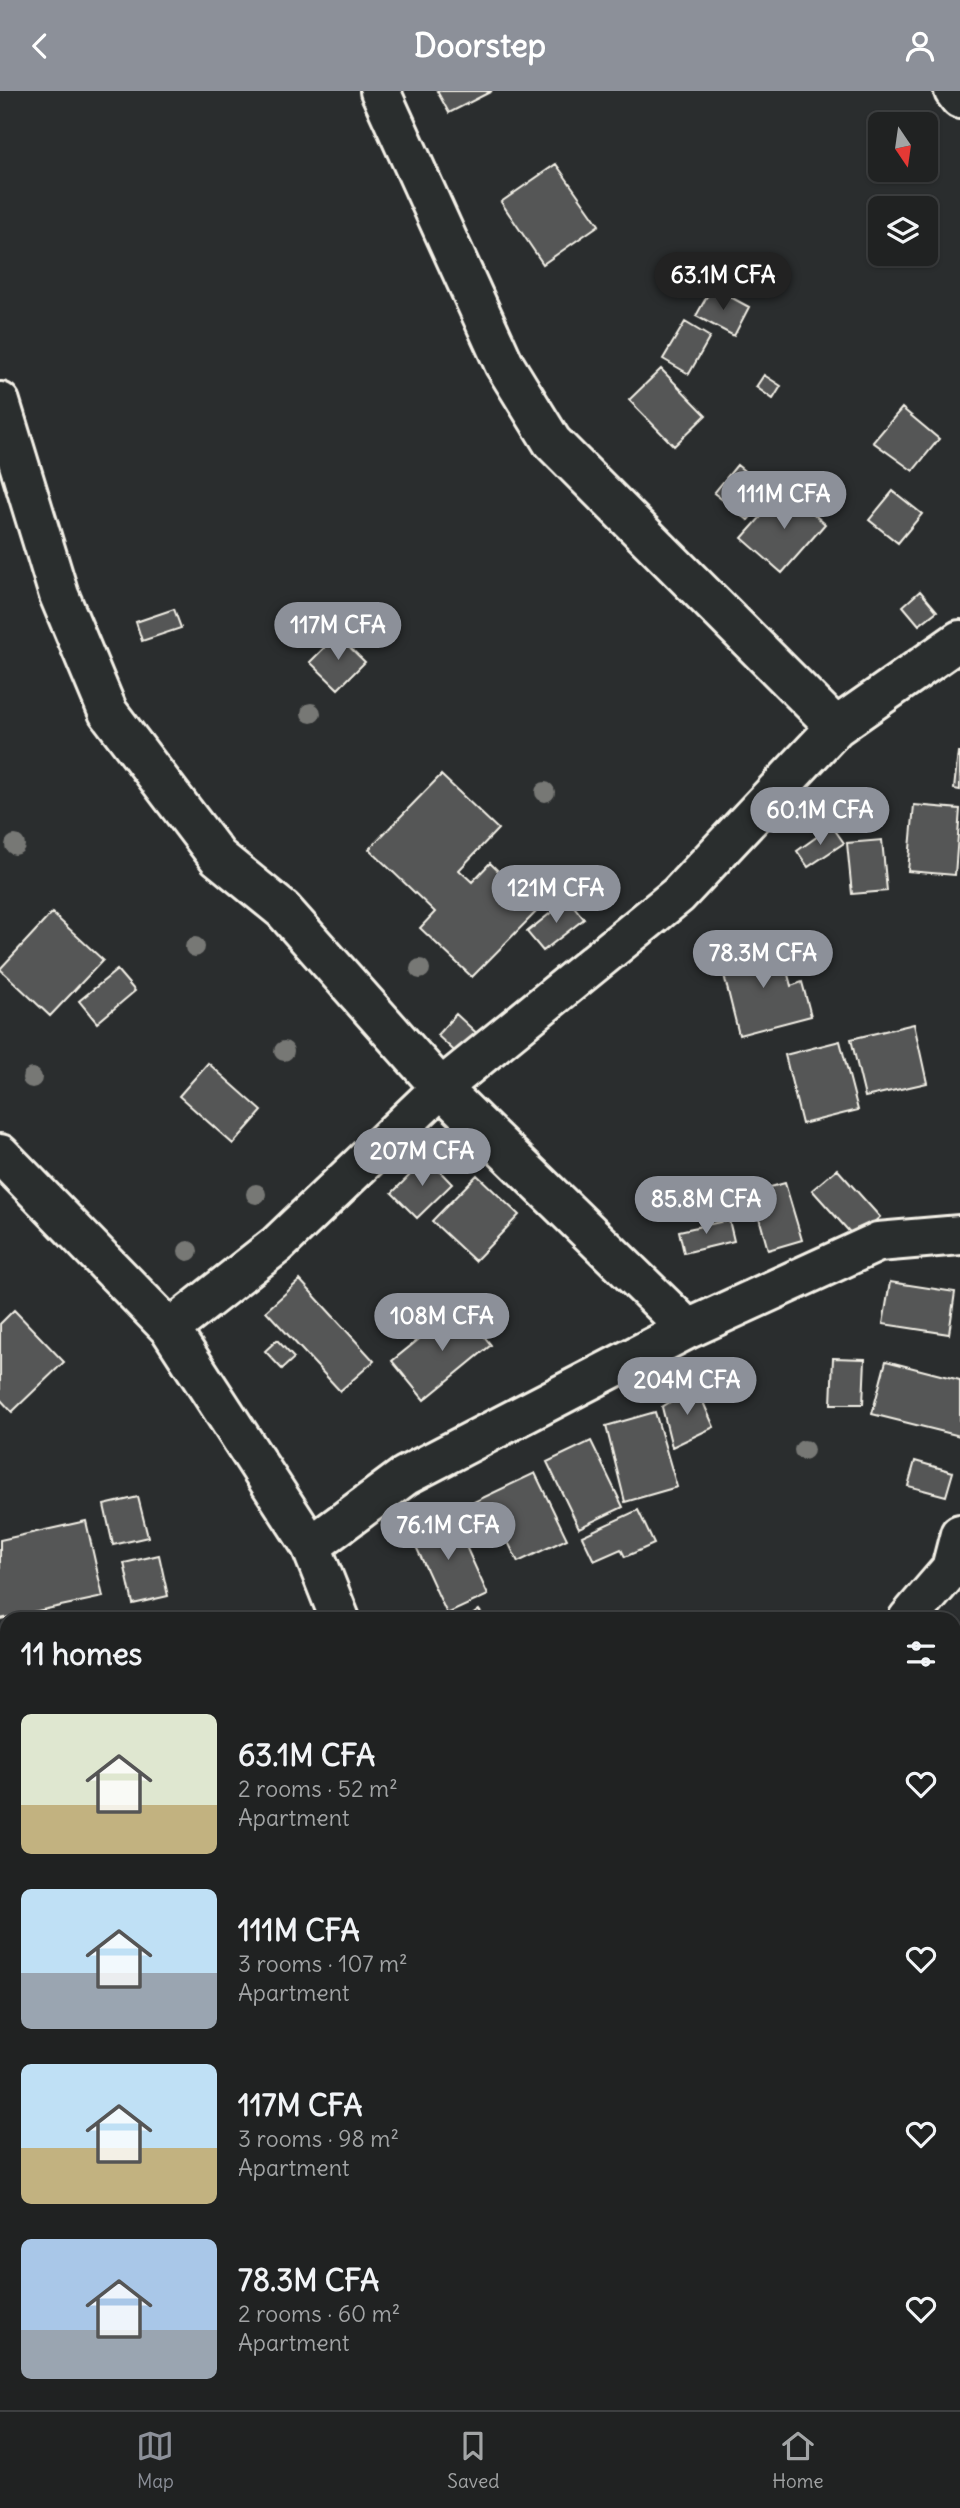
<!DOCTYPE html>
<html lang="en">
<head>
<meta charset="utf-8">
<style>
  body { margin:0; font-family:Delius,sans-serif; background:#282a2a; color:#f1f3f6; height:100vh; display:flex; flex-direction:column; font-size:26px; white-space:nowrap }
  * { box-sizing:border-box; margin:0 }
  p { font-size:23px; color:#a2a4a5 }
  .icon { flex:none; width:38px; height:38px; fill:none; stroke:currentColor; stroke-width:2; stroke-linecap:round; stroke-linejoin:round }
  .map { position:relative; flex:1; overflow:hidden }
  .details { position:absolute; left:0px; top:1521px; width:961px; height:800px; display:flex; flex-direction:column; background:#202222; border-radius:21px 21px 0 0; box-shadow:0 2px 5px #0004,0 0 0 2px #3d3f40 }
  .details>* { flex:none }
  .needle { width:46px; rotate:167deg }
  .fabs { position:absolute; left:868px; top:21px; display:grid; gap:14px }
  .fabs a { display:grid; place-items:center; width:70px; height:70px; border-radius:10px; background:#202222; box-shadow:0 2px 5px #0004,0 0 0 2px #3d3f40; font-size:35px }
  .price { position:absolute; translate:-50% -60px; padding:0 16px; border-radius:24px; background:#8c9099; color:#fff; font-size:23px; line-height:46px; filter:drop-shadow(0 2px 4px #0008) }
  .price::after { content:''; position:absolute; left:50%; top:42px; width:21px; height:16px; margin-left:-10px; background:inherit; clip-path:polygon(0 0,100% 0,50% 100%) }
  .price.current { background:#222; color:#fff }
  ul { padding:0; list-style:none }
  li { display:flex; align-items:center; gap:21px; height:175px; padding:0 21px }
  li span { display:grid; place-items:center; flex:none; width:196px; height:140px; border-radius:10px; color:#555 }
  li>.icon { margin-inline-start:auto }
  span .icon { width:84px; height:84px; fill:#fffc; stroke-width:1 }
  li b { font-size:30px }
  h2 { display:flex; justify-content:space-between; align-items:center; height:84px; padding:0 21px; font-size:30px }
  header { display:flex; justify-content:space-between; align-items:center; height:91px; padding:0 21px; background:#8c9099; color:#fff; font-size:32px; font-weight:700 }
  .dock { display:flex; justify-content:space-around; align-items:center; height:98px; border-top:2px solid #3d3f40; background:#202222; font-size:19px; color:#a2a4a5 }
  .dock a { display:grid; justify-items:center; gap:4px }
  .dock .current { color:#8c9099 }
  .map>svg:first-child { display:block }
  .water { fill:#676866; stroke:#9f9f9a; stroke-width:2 }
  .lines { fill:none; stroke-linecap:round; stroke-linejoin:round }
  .stream { stroke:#9f9f9a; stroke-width:10 }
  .building { fill:#555756; stroke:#f4f1e8; stroke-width:2 }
  .minor-casing { stroke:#f4f1e8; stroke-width:44 }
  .minor { stroke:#2a2d2e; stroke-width:38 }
  .tree { fill:#777875 }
</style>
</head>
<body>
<header><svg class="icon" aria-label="back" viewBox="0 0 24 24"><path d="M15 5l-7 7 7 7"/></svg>Doorstep<svg class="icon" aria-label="person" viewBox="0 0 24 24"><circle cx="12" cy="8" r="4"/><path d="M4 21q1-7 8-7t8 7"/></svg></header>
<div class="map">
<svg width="960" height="2319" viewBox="0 0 960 2319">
  <rect width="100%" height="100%" fill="#2a2d2e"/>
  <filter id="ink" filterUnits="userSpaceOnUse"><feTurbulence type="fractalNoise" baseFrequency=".0143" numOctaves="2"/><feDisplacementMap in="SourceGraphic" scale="14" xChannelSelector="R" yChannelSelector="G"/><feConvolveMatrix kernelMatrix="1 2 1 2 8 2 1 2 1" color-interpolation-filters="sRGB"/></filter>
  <g filter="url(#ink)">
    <!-- water -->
    <path class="water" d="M 0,2226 L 7,2232 L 7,2314 L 98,2314 L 102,2319 L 0,2319 Z"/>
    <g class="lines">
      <!-- stream -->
      <path class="stream" d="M 954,2026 L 960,2028
        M 260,2319 L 263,2314"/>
    </g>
    <!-- building -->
    <path class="building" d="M 437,0 L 492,0 L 449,22 Z
      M 556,73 L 599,134 L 543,173 L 501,111 Z
      M 712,196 L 749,216 L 734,245 L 696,225 Z
      M 685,231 L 710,246 L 689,283 L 663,268 Z
      M 661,278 L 706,324 L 674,355 L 629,309 Z
      M 764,284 L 781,295 L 773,308 L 756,296 Z
      M 902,317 L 939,348 L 913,380 L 873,351 Z
      M 737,374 L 771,401 L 748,429 L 714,402 Z
      M 786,398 L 825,433 L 782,482 L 742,447 Z
      M 893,400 L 922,423 L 898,452 L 869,429 Z
      M 920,500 L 937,520 L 919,534 L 903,515 Z
      M 174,518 L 181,537 L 142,550 L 136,531 Z
      M 337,544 L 365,571 L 338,598 L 310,571 Z
      M 958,661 L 960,661 L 960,699 L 954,698 Z
      M 441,684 L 498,738 L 459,779 L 472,791 L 490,772 L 538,819 L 472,886 L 420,837 L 435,821 L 369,758 Z
      M 914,714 L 960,718 L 955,784 L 908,780 Z
      M 832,735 L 844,752 L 808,776 L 797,760 Z
      M 882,749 L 887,800 L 852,803 L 847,752 Z
      M 568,808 L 584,828 L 543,860 L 527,841 Z
      M 52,822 L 103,869 L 50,925 L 0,878 Z
      M 780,853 L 791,895 L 802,891 L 811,925 L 739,944 L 720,868 Z
      M 117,879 L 135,900 L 97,932 L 79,910 Z
      M 456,923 L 483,948 L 464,969 L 437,944 Z
      M 914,933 L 927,992 L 865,1006 L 851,948 Z
      M 840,950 L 858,1019 L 802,1033 L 785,964 Z
      M 208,972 L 262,1020 L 233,1053 L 179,1005 Z
      M 427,1067 L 452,1093 L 417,1127 L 392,1102 Z
      M 837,1078 L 880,1126 L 855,1147 L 812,1099 Z
      M 477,1084 L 519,1124 L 475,1170 L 432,1130 Z
      M 785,1092 L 802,1149 L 768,1159 L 752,1101 Z
      M 729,1129 L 734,1150 L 684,1162 L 679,1140 Z
      M 300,1189 L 374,1270 L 340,1300 L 266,1220 Z
      M 890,1191 L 955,1201 L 949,1243 L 883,1233 Z
      M 460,1215 L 491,1254 L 424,1309 L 392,1270 Z
      M 14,1219 L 64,1271 L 12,1321 L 0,1308 L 0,1233 Z
      M 277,1249 L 294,1267 L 282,1278 L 265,1260 Z
      M 833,1267 L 865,1268 L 863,1313 L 831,1313 Z
      M 886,1270 L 960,1289 L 960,1345 L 872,1323 Z
      M 696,1295 L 714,1336 L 672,1356 L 662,1316 Z
      M 655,1321 L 677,1396 L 625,1411 L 606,1335 Z
      M 591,1350 L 623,1416 L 579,1437 L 547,1371 Z
      M 915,1370 L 953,1381 L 946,1405 L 908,1395 Z
      M 535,1382 L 567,1448 L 518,1471 L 502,1439 L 490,1445 L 474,1411 Z
      M 138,1406 L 148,1446 L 113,1454 L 104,1414 Z
      M 638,1419 L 654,1453 L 625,1466 L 621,1458 L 594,1470 L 582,1445 Z
      M 450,1420 L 488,1504 L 447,1523 L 408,1438 Z
      M 86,1430 L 103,1506 L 0,1528 L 0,1449 Z
      M 159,1464 L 168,1505 L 133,1513 L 124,1472 Z
      M 479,1519 L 486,1528 L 467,1528 Z
      M 7,1692 L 7,1734 L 0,1735 L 0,1693 Z
      M 954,1707 L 960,1710 L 960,1728 L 954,1724 Z
      M 960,1810 L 960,1899 L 954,1896 L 954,1814 Z
      M 960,2271 L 960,2319 L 946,2319 L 947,2314 L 954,2314 L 954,2292 Z
      M 551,2314 L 564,2314 L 568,2319 L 544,2319 Z
      M 872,2314 L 923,2314 L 922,2319 L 871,2319 Z"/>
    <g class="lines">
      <!-- minor casing -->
      <g class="minor-casing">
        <path id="minor" d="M 380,0 L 504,273 L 552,351 L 836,636
          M 954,0 L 960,8
          M 0,311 L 59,504 L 108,621 L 218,766 L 283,819 L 441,997 L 688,1238
          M 0,1063 L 170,1238 L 311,1455 L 340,1528
          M 170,1238 L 278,1153 L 441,997 L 678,804 L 836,636 L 960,549
          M 311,1455 L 405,1385 L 688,1238 L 878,1151 L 960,1144
          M 908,1528 L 951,1478 L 960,1443
          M 0,1766 L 7,1763
          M 813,2314 L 818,2319"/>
      </g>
      <!-- minor -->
      <use href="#minor" class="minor"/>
    </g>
    <!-- trees -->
    <g class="tree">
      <circle cx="311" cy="622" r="10"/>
      <circle cx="545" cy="701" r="10"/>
      <circle cx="15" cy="754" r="10"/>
      <circle cx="195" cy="856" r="10"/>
      <circle cx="420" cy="878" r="10"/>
      <circle cx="284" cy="960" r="10"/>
      <circle cx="32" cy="987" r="10"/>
      <circle cx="256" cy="1103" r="10"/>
      <circle cx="188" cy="1160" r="10"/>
      <circle cx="804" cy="1359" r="10"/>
    </g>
  </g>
</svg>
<div class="fabs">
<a><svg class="needle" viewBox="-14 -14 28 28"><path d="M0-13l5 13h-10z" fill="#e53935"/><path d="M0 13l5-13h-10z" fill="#a2a4a5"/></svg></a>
<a><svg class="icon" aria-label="layers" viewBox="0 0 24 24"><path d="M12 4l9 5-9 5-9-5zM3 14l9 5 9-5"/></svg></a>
</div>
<b class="price current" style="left:723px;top:221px">63.1M CFA</b>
<b class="price" style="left:784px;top:440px">111M CFA</b>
<b class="price" style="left:338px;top:571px">117M CFA</b>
<b class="price" style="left:820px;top:756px">60.1M CFA</b>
<b class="price" style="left:556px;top:834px">121M CFA</b>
<b class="price" style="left:763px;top:899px">78.3M CFA</b>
<b class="price" style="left:422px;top:1097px">207M CFA</b>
<b class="price" style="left:706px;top:1145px">85.8M CFA</b>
<b class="price" style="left:442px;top:1262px">108M CFA</b>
<b class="price" style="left:687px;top:1326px">204M CFA</b>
<b class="price" style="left:448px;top:1471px">76.1M CFA</b>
<section class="details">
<h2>11 homes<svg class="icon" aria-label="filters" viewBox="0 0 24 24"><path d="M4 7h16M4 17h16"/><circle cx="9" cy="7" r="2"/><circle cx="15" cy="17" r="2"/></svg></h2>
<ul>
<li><span style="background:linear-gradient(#dfe7d0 65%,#c2b280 0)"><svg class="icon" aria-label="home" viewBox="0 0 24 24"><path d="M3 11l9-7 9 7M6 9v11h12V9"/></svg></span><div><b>63.1M CFA</b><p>2 rooms · 52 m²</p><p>Apartment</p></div><svg class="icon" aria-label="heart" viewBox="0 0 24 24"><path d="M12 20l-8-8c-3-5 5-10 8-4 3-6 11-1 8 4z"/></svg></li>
<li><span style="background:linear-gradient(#bfe0f5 60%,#9aa5b1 0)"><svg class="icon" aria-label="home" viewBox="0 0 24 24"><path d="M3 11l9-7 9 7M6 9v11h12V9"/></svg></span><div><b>111M CFA</b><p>3 rooms · 107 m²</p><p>Apartment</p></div><svg class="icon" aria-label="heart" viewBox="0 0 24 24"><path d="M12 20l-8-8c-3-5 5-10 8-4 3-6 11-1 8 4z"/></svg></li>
<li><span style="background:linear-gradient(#bfe0f5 60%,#c2b280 0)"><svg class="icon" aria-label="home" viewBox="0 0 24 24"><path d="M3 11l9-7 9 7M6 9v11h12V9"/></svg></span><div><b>117M CFA</b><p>3 rooms · 98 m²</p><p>Apartment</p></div><svg class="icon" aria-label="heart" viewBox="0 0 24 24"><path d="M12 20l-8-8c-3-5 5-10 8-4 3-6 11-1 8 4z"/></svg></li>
<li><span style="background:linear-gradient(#a9c7e8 65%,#9aa5b1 0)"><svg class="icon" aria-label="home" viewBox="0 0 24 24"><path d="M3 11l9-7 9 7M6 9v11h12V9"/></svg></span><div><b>78.3M CFA</b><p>2 rooms · 60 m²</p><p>Apartment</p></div><svg class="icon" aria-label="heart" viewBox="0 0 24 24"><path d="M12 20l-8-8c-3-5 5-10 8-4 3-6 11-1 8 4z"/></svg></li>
</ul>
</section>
</div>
<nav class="dock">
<a class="current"><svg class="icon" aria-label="map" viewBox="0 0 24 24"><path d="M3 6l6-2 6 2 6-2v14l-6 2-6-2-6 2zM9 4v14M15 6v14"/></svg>Map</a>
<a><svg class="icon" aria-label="saved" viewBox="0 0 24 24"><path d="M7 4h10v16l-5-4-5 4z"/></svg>Saved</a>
<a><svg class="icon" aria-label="home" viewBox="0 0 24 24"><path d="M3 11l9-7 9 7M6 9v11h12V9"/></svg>Home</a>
</nav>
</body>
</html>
